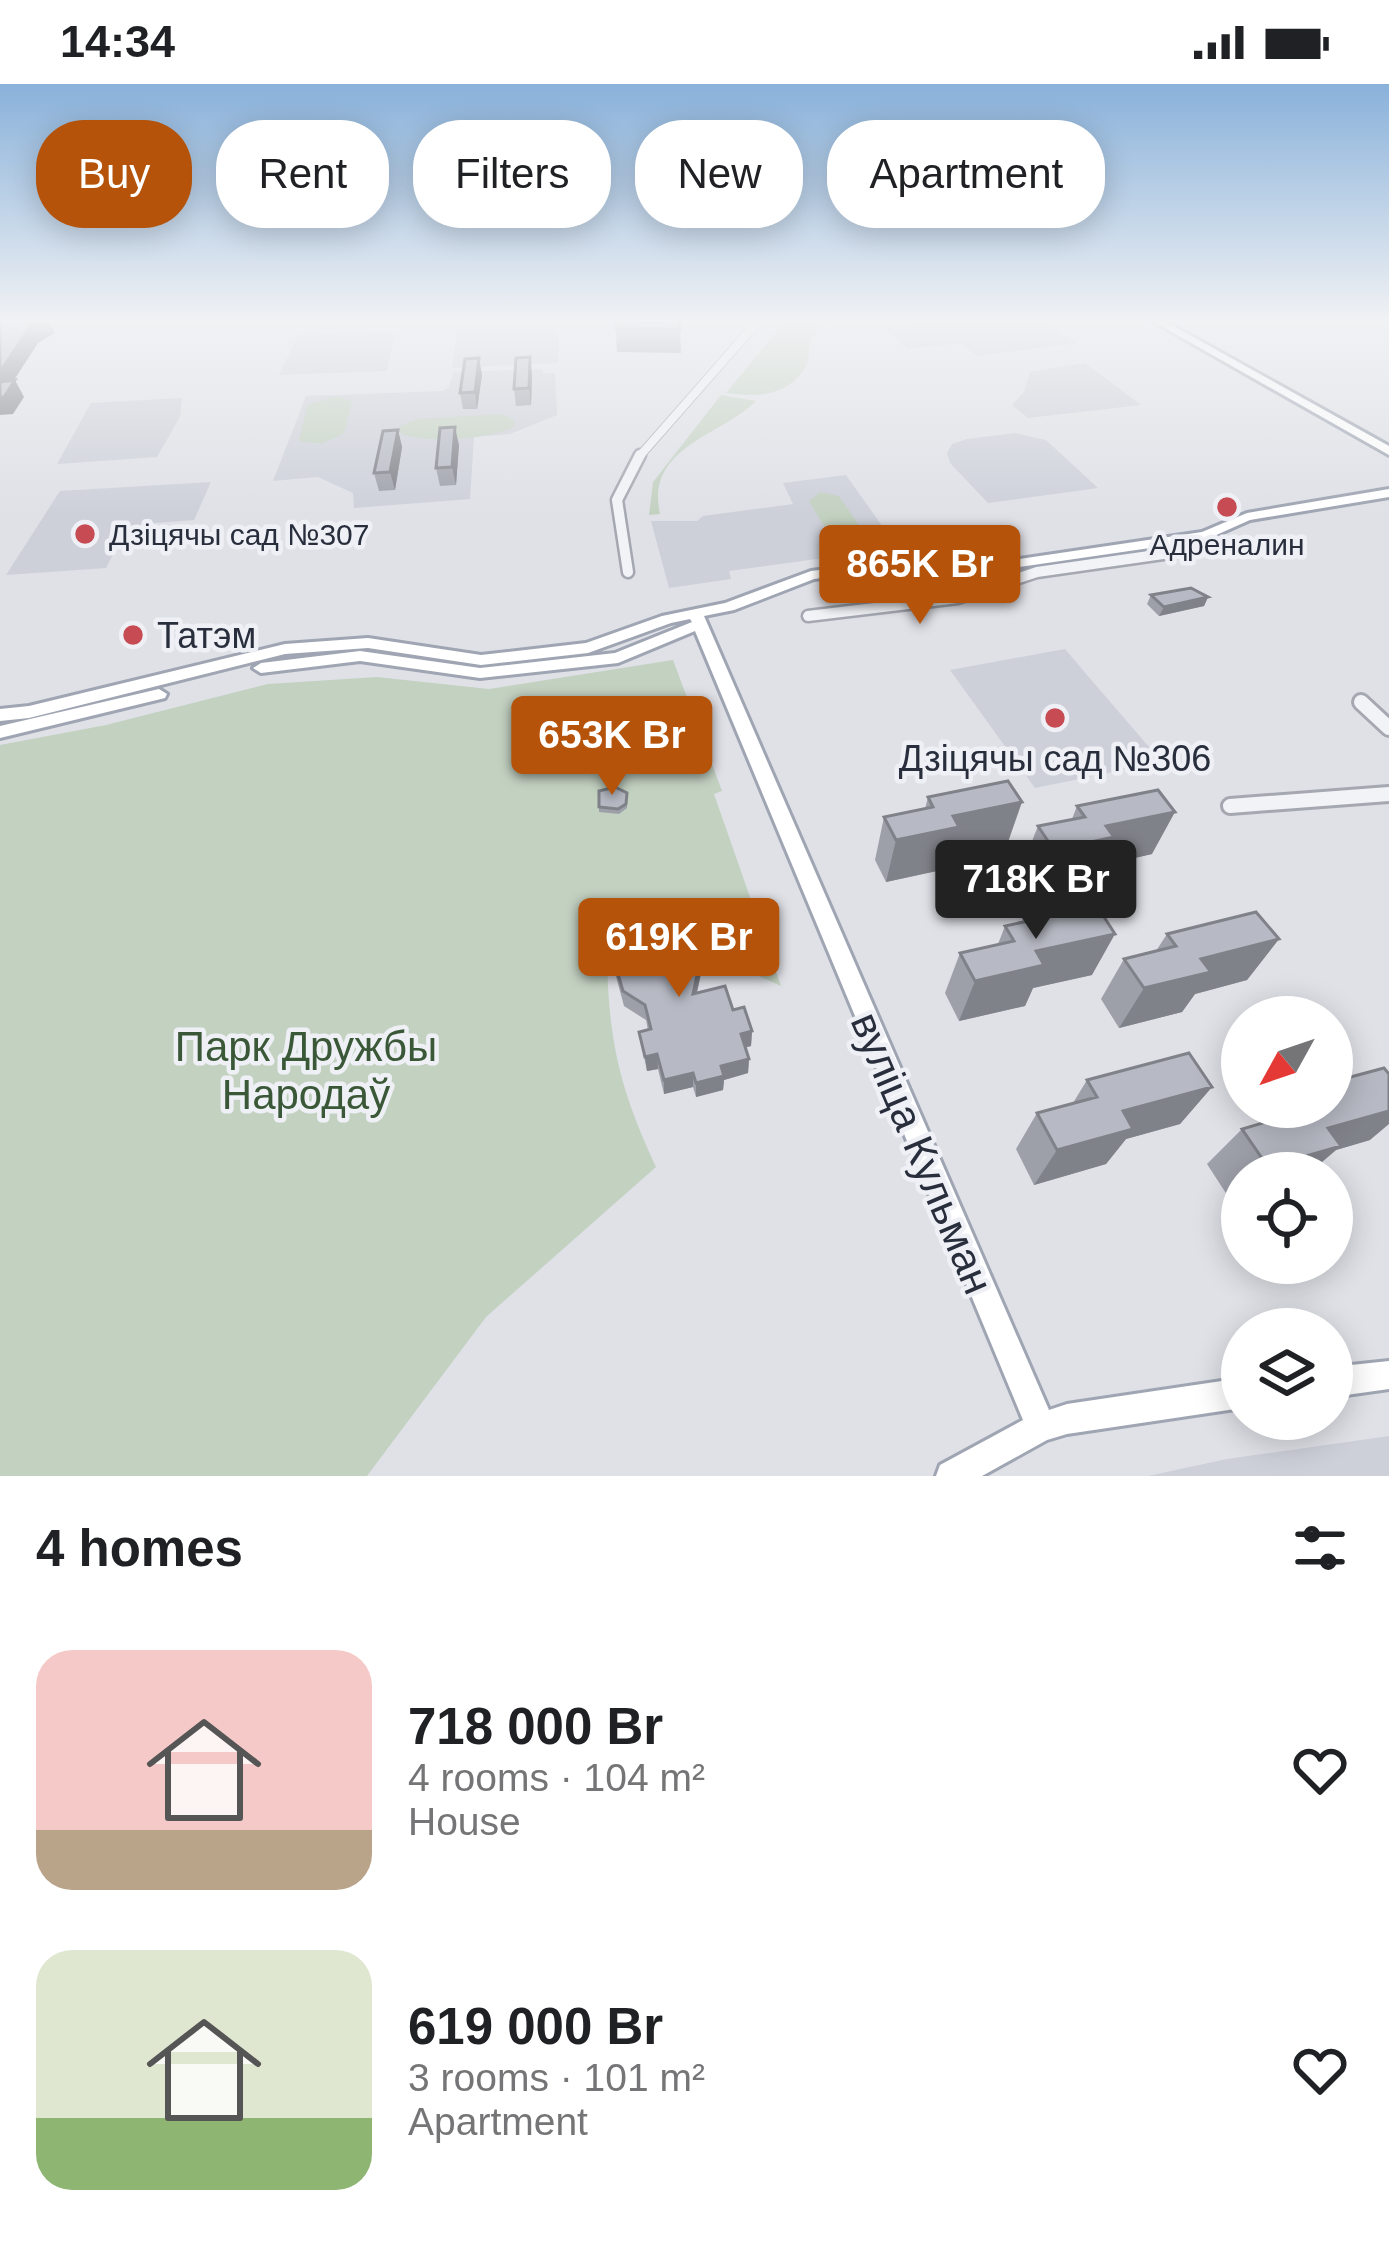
<!DOCTYPE html>
<html lang="en">
<head>
<meta charset="utf-8">
<style>
  body { margin:0; font-family:Arial,sans-serif; background:#f2f2f2; color:#202124; height:100vh; display:flex; flex-direction:column; font-size:45px; white-space:nowrap }
  * { box-sizing:border-box; margin:0 }
  p { font-size:39px; color:#757577 }
  .icon { flex:none; width:66px; height:66px; fill:none; stroke:currentColor; stroke-width:2; stroke-linecap:round; stroke-linejoin:round }
  .map { position:relative; height:1392px; overflow:hidden }
  .panel { display:flex; flex-direction:column; background:#fff; flex:1 }
  .panel>* { flex:none }
  .hud { position:absolute; left:36px; top:36px; width:1317px; height:108px; display:flex; gap:24px }
  .needle { width:78px; rotate:230deg }
  .tools { position:absolute; left:1221px; top:912px; display:grid; gap:24px }
  .tools a { display:grid; place-items:center; width:132px; height:132px; border-radius:50%; background:#fff; box-shadow:0 6px 30px #0003; font-size:60px }
  .price { position:absolute; translate:-50% -102px; padding:0 27px; border-radius:12px; background:#b45309; color:#fff; font-size:39px; line-height:78px; filter:drop-shadow(0 3px 6px #0008) }
  .price::after { content:''; position:absolute; left:50%; top:72px; width:36px; height:27px; margin-left:-18px; background:inherit; clip-path:polygon(0 0,100% 0,50% 100%) }
  .price.on { background:#222; color:#fff }
  ul { padding:0; list-style:none }
  li { display:flex; align-items:center; gap:36px; height:300px; padding:0 36px }
  li span { display:grid; place-items:center; flex:none; width:336px; height:240px; border-radius:36px; color:#555 }
  li>.icon { margin-inline-start:auto }
  span .icon { width:144px; height:144px; fill:#fffc; stroke-width:1 }
  li b { font-size:51px }
  h2 { display:flex; justify-content:space-between; align-items:center; height:144px; padding:0 36px; font-size:51px }
  .pill { padding:0 42px; border-radius:48px; background:#fff; box-shadow:0 6px 30px #0003; font-size:42px; line-height:108px }
  .pill.on { background:#b45309; color:#fff }
  .status { display:flex; justify-content:space-between; align-items:center; height:84px; padding:0 60px; background:#fff; direction:ltr }
  .status svg { height:33px; fill:currentColor }
  .map>svg:first-child { display:block }
  .built { fill:#cdd0d9 }
  .green { fill:#c3d1c1 }
  .lines { fill:none; stroke-linecap:round; stroke-linejoin:round }
  .minor-far2-casing { stroke:#a5a8b1; stroke-width:10 }
  .minor-far1-casing { stroke:#a5a8b1; stroke-width:15 }
  .minor-casing { stroke:#a5a8b1; stroke-width:20 }
  .major-casing { stroke:#9fa5b2; stroke-width:6 }
  .minor-far2 { stroke:#f1f3f6; stroke-width:8 }
  .minor-far1 { stroke:#f1f3f6; stroke-width:10 }
  .minor { stroke:#f1f3f6; stroke-width:14 }
  .major { fill:#fff; fill-rule:evenodd }
  .wall { fill:#9da0a9 }
  .shaded-wall { fill:#808289 }
  .building { fill:#b7bac4; stroke:#808289; stroke-width:3 }
  .poi-dot { fill:#c64b52; stroke:#eef0f5; stroke-width:4.5 }
  .labels { text-anchor:middle; dominant-baseline:central; stroke-width:9; stroke-linejoin:round; paint-order:stroke }
  .far-poi-label { font-size:30px; fill:#292e3d; stroke:#eef0f5; text-anchor:start }
  .poi-label { font-size:36px; fill:#292e3d; stroke:#eef0f5; text-anchor:start }
  .near-park-label { font-size:42px; fill:#3a5837; stroke:#eef0f5 }
  .near-street-label { font-size:42px; fill:#292e3d; stroke:#eef0f5 }
</style>
</head>
<body>
<div class="status"><b>14:34</b><svg viewBox="0 0 49 12"><path d="M0 12V9h3v3zM5 12V6h3v6zM10 12V3h3v9zM15 12V0h3v12zM26 1h20v11H26zM47 4h2v5h-2z"/></svg></div>
<div class="map">
<svg width="1389" height="1392" viewBox="0 0 1389 1392">
  <rect width="100%" height="100%" fill="#dfe1e7"/>
  <!-- built -->
  <path class="built" d="M 912,235 L 1039,235 L 1076,259 L 977,272 L 960,259 L 908,265 L 882,243 L 910,240 Z
    M 549,239 L 559,248 L 558,279 L 452,284 L 458,243 Z
    M 395,248 L 387,287 L 279,291 L 298,251 Z
    M 1085,279 L 1141,321 L 1028,334 L 1012,321 L 1024,308 L 1030,288 Z
    M 542,285 L 543,289 L 555,289 L 557,331 L 510,350 L 474,353 L 470,415 L 354,424 L 353,409 L 318,393 L 273,397 L 306,312 L 443,307 L 449,303 L 453,288 Z
    M 182,314 L 180,333 L 157,373 L 57,380 L 91,319 Z
    M 1015,349 L 1046,356 L 1098,404 L 988,419 L 950,379 L 947,369 L 952,360 L 967,355 Z
    M 846,391 L 902,470 L 829,481 L 824,474 L 729,487 L 731,495 L 669,504 L 651,437 L 697,437 L 703,432 L 793,420 L 783,399 Z
    M 211,398 L 194,436 L 142,440 L 132,459 L 118,461 L 106,484 L 6,491 L 60,407 Z
    M 1065,565 L 1087,591 L 1162,678 L 1035,704 L 950,586 Z
    M 1389,1352 L 1389,1392 L 1148,1392 L 1227,1375 Z"/>
  <!-- green -->
  <path class="green" d="M 787,235 L 829,235 L 811,253 C 808,263 811,272 806,282 C 789,313 756,313 726,309 Z
    M 721,311 L 756,317 C 721,352 645,363 660,430 L 649,431 L 653,398 Z
    M 337,312 L 352,318 L 344,349 L 322,360 L 299,357 L 307,321 Z
    M 502,330 L 514,336 L 515,342 C 495,355 418,361 399,348 L 400,342 L 417,335 Z
    M 820,408 L 839,412 L 867,453 L 865,459 C 834,469 824,440 809,417 Z
    M 673,576 L 722,707 L 714,710 L 781,902 L 752,889 L 702,834 L 644,830 L 607,867 C 608,956 619,1003 656,1083 L 486,1233 L 367,1392 L 0,1392 L 0,661 L 106,641 L 268,600 L 377,593 L 489,605 Z"/>
  <g class="lines">
    <!-- minor-far2 casing -->
    <g class="minor-far2-casing">
      <path id="minor-far2" d="M 638,374 L 760,235"/>
    </g>
    <!-- minor-far1 casing -->
    <g class="minor-far1-casing">
      <path id="minor-far1" d="M 628,488 L 617,416 L 640,371
        M 808,532 L 958,514 L 1037,488 L 1233,460"/>
    </g>
    <!-- minor casing -->
    <g class="minor-casing">
      <path id="minor" d="M 1361,618 L 1389,644
        M 1230,722 L 1389,710"/>
    </g>
    <!-- major casing -->
    <g class="major-casing">
      <path id="major" d="M 1149,235 L 1161,235 L 1389,362 L 1389,371 Z
        M 1389,405 L 1389,413 L 1250,436 L 1205,456 L 965,491 L 891,485 L 814,495 L 734,526 L 704,532 L 1049,1326 L 1067,1320 L 1242,1294 L 1242,1324 L 1067,1350 L 1047,1356 L 982,1392 L 936,1392 L 940,1381 L 1023,1336 L 695,547 L 618,579 L 480,594 L 360,577 L 261,589 L 253,584 L 261,579 L 360,567 L 480,584 L 615,569 L 692,538 L 690,535 L 671,539 L 588,569 L 481,581 L 368,564 L 285,570 L 29,634 L 0,637 L 0,625 L 29,622 L 285,560 L 368,554 L 481,571 L 586,559 L 662,532 L 725,519 L 811,487 L 891,477 L 965,483 L 1202,448 L 1247,429 Z
        M 159,605 L 167,610 L 165,614 L 0,654 L 0,642 Z
        M 1389,1277 L 1389,1305 L 1332,1313 L 1332,1283 Z"/>
    </g>
    <!-- minor-far2 -->
    <use href="#minor-far2" class="minor-far2"/>
    <!-- minor-far1 -->
    <use href="#minor-far1" class="minor-far1"/>
    <!-- minor -->
    <use href="#minor" class="minor"/>
    <!-- major -->
    <use href="#major" class="major"/>
  </g>
  <!-- wall -->
  <path class="wall" d="M 615,235 L 680,245 L 681,269 L 617,268 Z
    M 532,289 L 531,321 L 516,322 L 514,305 Z
    M 482,291 L 477,325 L 463,325 L 460,309 Z
    M 398,346 L 402,363 L 395,406 L 379,407 L 374,389 Z
    M 459,361 L 456,401 L 440,402 L 436,384 Z
    M 1151,511 L 1208,513 L 1204,522 L 1159,532 L 1147,520 Z
    M 599,707 L 627,709 L 627,724 L 619,730 L 599,728 Z
    M 928,713 L 1007,761 L 950,773 L 946,785 L 886,798 L 875,776 L 884,733 L 925,725 Z
    M 1077,722 L 1152,770 L 1100,782 L 1093,795 L 1036,808 L 1021,785 L 1038,742 L 1072,735 Z
    M 1005,842 L 1092,891 L 1033,904 L 1025,922 L 959,937 L 945,909 L 960,869 L 998,860 Z
    M 1167,850 L 1279,855 L 1247,896 L 1195,910 L 1182,928 L 1119,944 L 1101,915 L 1124,875 L 1156,867 Z
    M 703,864 L 703,880 L 697,909 L 733,926 L 752,947 L 751,962 L 745,963 L 749,975 L 748,989 L 724,996 L 723,1006 L 696,1013 L 693,1003 L 664,1010 L 658,985 L 647,987 L 639,948 L 648,946 L 646,936 L 624,922 L 614,885 L 612,870 Z
    M 1087,996 L 1212,1003 L 1180,1040 L 1126,1055 L 1106,1080 L 1034,1101 L 1016,1065 L 1037,1029 L 1073,1019 Z
    M 1275,1023 L 1332,1023 L 1370,1056 L 1336,1066 L 1309,1089 L 1242,1089 L 1242,1114 L 1231,1117 L 1207,1080 L 1242,1045 L 1259,1040 Z"/>
  <!-- shaded-wall -->
  <path class="shaded-wall" d="M 43,235 L 48,235 L 55,249 L 38,259 L 3,313 L 15,296 L 24,313 L 13,330 L 0,331 L 0,288 L 30,243 Z
    M 530,273 L 532,289 L 531,321 L 529,304 Z
    M 479,274 L 482,291 L 477,325 L 475,308 Z
    M 455,343 L 459,361 L 456,401 L 452,383 Z
    M 398,346 L 402,363 L 395,406 L 390,388 Z
    M 1208,513 L 1204,522 L 1159,532 L 1164,523 Z
    M 1022,718 L 1007,761 L 950,773 L 946,785 L 886,798 L 896,756 L 953,732 Z
    M 1175,728 L 1152,770 L 1100,782 L 1093,795 L 1036,808 L 1054,766 L 1106,742 Z
    M 1115,850 L 1092,891 L 1033,904 L 1025,922 L 959,937 L 975,897 L 1036,867 Z
    M 1279,855 L 1247,896 L 1195,910 L 1182,928 L 1119,944 L 1144,904 L 1201,875 Z
    M 703,864 L 703,880 L 693,925 L 693,910 Z
    M 752,947 L 751,962 L 740,965 L 741,950 Z
    M 657,970 L 658,985 L 647,987 L 645,973 Z
    M 749,975 L 748,989 L 724,996 L 723,1006 L 696,1013 L 696,999 L 721,982 Z
    M 693,989 L 693,1003 L 664,1010 L 664,996 Z
    M 1212,1003 L 1180,1040 L 1126,1055 L 1106,1080 L 1034,1101 L 1057,1066 L 1123,1027 Z
    M 1389,1027 L 1389,1040 L 1370,1056 L 1336,1066 L 1309,1089 L 1261,1089 L 1328,1044 Z"/>
  <!-- building -->
  <path class="building" d="M 0,235 L 43,235 L 30,243 L 0,288 Z
    M 615,235 L 678,235 L 680,245 L 616,244 Z
    M 530,273 L 529,304 L 514,305 L 516,274 Z
    M 479,274 L 475,308 L 460,309 L 465,275 Z
    M 15,296 L 4,313 L 0,314 L 0,298 Z
    M 455,343 L 452,383 L 436,384 L 440,344 Z
    M 398,346 L 390,388 L 374,389 L 383,347 Z
    M 1191,504 L 1208,513 L 1164,523 L 1151,511 Z
    M 1008,697 L 1022,718 L 953,732 L 959,743 L 896,756 L 884,733 L 933,723 L 928,713 Z
    M 615,703 L 627,709 L 626,720 L 618,725 L 599,723 L 599,707 Z
    M 1158,706 L 1175,728 L 1106,742 L 1114,753 L 1054,766 L 1038,742 L 1085,733 L 1077,722 Z
    M 1097,822 L 1115,850 L 1036,867 L 1044,881 L 975,897 L 960,869 L 1014,857 L 1005,842 Z
    M 670,826 L 697,846 L 703,864 L 693,910 L 725,902 L 733,926 L 744,923 L 752,947 L 741,950 L 749,975 L 721,982 L 724,992 L 696,999 L 693,989 L 664,996 L 657,970 L 645,973 L 639,948 L 651,945 L 645,921 L 623,907 L 612,870 L 643,834 Z
    M 1256,828 L 1279,855 L 1201,875 L 1211,888 L 1144,904 L 1124,875 L 1176,862 L 1167,850 Z
    M 1189,969 L 1212,1003 L 1123,1027 L 1133,1045 L 1057,1066 L 1037,1029 L 1097,1013 L 1087,996 Z
    M 1384,984 L 1389,990 L 1389,1027 L 1328,1044 L 1341,1062 L 1268,1083 L 1242,1045 L 1300,1028 L 1297,1023 L 1332,1023 L 1332,998 Z"/>
  <!-- sky -->
  <linearGradient id="sky" x2="0" y2="1"><stop stop-color="#89b1da"/><stop offset="0.55" stop-color="#f1f2f4"/><stop offset="1" stop-color="#f1f2f4" stop-opacity="0"/></linearGradient>
  <rect width="1389" height="430" fill="url(#sky)"/>
  <!-- markers -->
  <g class="poi-dot">
    <circle cx="1227" cy="423" r="12"/>
    <circle cx="85" cy="450" r="12"/>
    <circle cx="133" cy="551" r="12"/>
    <circle cx="1055" cy="634" r="12"/>
  </g>
  <g class="labels">
    <!-- far-poi labels -->
    <g class="far-poi-label">
      <text x="109" y="450">Дзіцячы сад №307</text>
      <text x="1227" y="460" text-anchor="middle">Адреналин</text>
    </g>
    <!-- poi labels -->
    <g class="poi-label">
      <text x="157" y="551">Татэм</text>
      <text x="1055" y="674" text-anchor="middle">Дзіцячы сад №306</text>
    </g>
    <!-- near-park labels -->
    <g class="near-park-label">
      <text x="306" y="962">Парк Дружбы<tspan x="306" dy="48">Народаў</tspan></text>
    </g>
    <!-- near-street labels -->
    <g class="near-street-label">
      <text transform="translate(922 1069) rotate(67)">вуліца Кульман</text>
    </g>
  </g>
</svg>
<div class="tools">
<a><svg class="needle" viewBox="-14 -14 28 28"><path d="M0-13l5 13h-10z" fill="#e53935"/><path d="M0 13l5-13h-10z" fill="#757577"/></svg></a>
<a><svg class="icon" aria-label="locate" viewBox="0 0 24 24"><circle cx="12" cy="12" r="6"/><path d="M12 2v4M12 18v4M2 12h4M18 12h4"/></svg></a>
<a><svg class="icon" aria-label="layers" viewBox="0 0 24 24"><path d="M12 4l9 5-9 5-9-5zM3 14l9 5 9-5"/></svg></a>
</div>
<b class="price" style="left:920px;top:543px">865K Br</b>
<b class="price" style="left:612px;top:714px">653K Br</b>
<b class="price on" style="left:1036px;top:858px">718K Br</b>
<b class="price" style="left:679px;top:916px">619K Br</b>
<div class="hud">
<a class="pill on">Buy</a>
<a class="pill">Rent</a>
<a class="pill">Filters</a>
<a class="pill">New</a>
<a class="pill">Apartment</a>
</div>
</div>
<section class="panel">
<h2>4 homes<svg class="icon" aria-label="filters" viewBox="0 0 24 24"><path d="M4 7h16M4 17h16"/><circle cx="9" cy="7" r="2"/><circle cx="15" cy="17" r="2"/></svg></h2>
<ul>
<li><span style="background:linear-gradient(#f6c9c9 75%,#b9a48a 0)"><svg class="icon" aria-label="home" viewBox="0 0 24 24"><path d="M3 11l9-7 9 7M6 9v11h12V9"/></svg></span><div><b>718 000 Br</b><p>4 rooms · 104 m²</p><p>House</p></div><svg class="icon" aria-label="heart" viewBox="0 0 24 24"><path d="M12 20l-8-8c-3-5 5-10 8-4 3-6 11-1 8 4z"/></svg></li>
<li><span style="background:linear-gradient(#dfe7d0 70%,#8fb573 0)"><svg class="icon" aria-label="home" viewBox="0 0 24 24"><path d="M3 11l9-7 9 7M6 9v11h12V9"/></svg></span><div><b>619 000 Br</b><p>3 rooms · 101 m²</p><p>Apartment</p></div><svg class="icon" aria-label="heart" viewBox="0 0 24 24"><path d="M12 20l-8-8c-3-5 5-10 8-4 3-6 11-1 8 4z"/></svg></li>
</ul>
</section>
</body>
</html>
